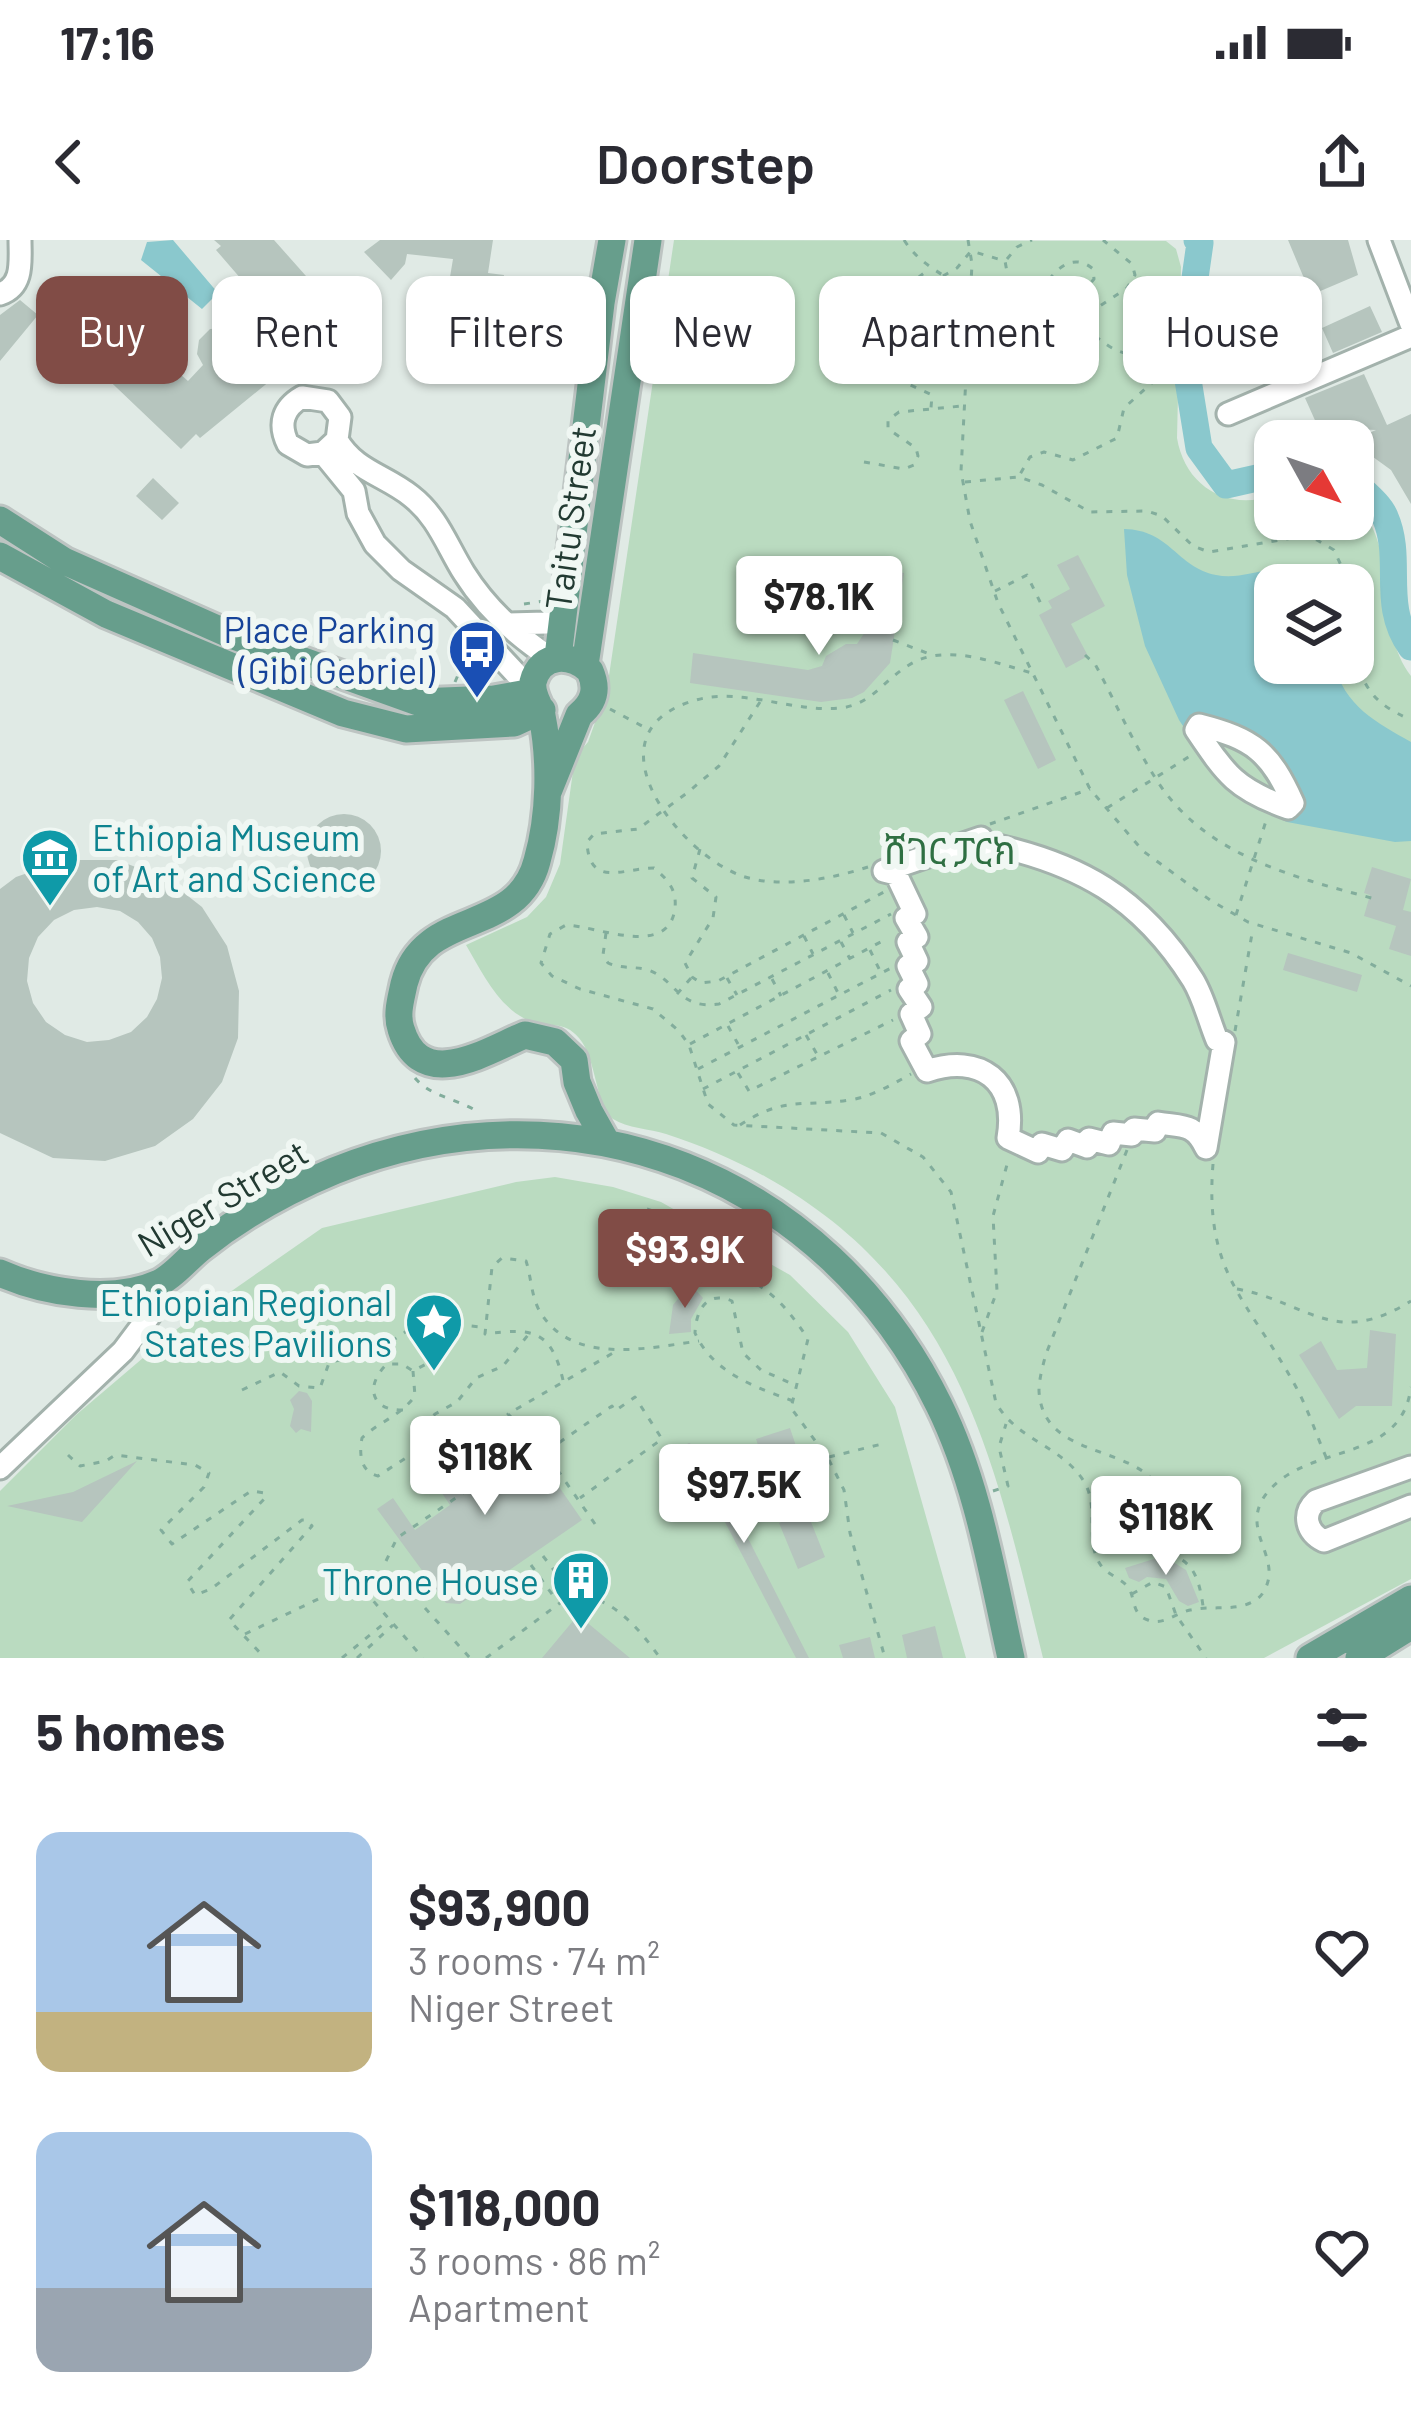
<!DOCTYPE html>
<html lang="en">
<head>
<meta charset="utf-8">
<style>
  body { margin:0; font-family:Barlow,"Noto Sans Ethiopic",sans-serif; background:#f7f7f7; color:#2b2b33; height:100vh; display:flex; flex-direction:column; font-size:45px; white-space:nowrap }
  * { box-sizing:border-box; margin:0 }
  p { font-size:39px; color:#7c7c81 }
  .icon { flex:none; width:66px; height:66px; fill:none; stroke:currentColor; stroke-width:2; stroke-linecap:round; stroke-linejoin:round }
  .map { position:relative; height:1418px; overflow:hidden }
  .sheet { display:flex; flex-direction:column; background:#fff; flex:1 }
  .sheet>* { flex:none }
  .banner { position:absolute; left:36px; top:36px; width:1341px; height:108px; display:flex; gap:24px }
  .needle { width:78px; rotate:130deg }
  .fabs { position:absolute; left:1254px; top:180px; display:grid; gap:24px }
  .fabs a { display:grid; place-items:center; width:120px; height:120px; border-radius:24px; background:#fff; box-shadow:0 3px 9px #0004; font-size:60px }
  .price { position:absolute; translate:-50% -102px; padding:0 27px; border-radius:12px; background:#fff; color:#222; font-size:39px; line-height:78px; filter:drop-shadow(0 3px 6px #0008) }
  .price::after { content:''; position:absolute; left:50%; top:72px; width:36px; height:27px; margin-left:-18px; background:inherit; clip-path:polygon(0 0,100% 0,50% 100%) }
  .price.on { background:#814c46; color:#fff }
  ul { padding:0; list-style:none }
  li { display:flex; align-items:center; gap:36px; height:300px; padding:0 36px }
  li span { display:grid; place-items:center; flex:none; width:336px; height:240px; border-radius:24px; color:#555 }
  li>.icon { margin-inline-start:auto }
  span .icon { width:144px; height:144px; fill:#fffc; stroke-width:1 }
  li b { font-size:51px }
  h2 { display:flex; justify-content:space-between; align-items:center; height:144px; padding:0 36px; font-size:51px }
  .pill { padding:0 42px; border-radius:24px; background:#fff; box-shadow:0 3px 9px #0004; font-size:42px; line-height:108px }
  .pill.on { background:#814c46; color:#fff }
  .status { display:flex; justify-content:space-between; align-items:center; height:84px; padding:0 60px; background:#fff; direction:ltr }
  .status svg { height:33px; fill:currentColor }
  header { display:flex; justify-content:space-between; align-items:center; height:156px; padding:0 36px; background:#fff; font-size:54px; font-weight:600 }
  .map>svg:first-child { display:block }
  .green { fill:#badbc0; fill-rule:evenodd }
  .water { fill:#8ac8cd; fill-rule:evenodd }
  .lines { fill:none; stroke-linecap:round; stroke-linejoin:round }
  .river { stroke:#8ac8cd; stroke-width:27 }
  .building { fill:#b6c5be; fill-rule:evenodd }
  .minor-casing { stroke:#a3b2ac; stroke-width:27 }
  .major-casing { stroke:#bdc4c2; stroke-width:33 }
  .path { stroke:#82ad9c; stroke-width:3; stroke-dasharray:6 9; stroke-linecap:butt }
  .minor { stroke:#fff; stroke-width:21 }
  .major { stroke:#679e8c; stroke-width:27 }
  .labels { text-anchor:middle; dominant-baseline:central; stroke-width:12; stroke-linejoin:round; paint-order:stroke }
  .street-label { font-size:36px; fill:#223a32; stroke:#f0f7f3 }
  .transit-label { font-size:36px; fill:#164399; stroke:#f0f7f3; text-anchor:end }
  .culture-label { font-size:36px; fill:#0d838f; stroke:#f0f7f3; text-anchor:end }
  .park-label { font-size:36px; fill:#2e6f42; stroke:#f0f7f3 }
</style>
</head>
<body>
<div class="status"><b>17:16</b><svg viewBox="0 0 49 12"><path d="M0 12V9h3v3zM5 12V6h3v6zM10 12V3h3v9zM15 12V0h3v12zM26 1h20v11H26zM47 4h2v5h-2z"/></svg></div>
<header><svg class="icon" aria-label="back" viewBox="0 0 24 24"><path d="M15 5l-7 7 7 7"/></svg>Doorstep<svg class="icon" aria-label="share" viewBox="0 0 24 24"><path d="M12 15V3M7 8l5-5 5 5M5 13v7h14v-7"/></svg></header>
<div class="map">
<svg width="1411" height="1418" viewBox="0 0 1411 1418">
  <rect width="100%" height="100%" fill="#e0eae5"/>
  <!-- green -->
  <path class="green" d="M 674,0 L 1166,1 L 1176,9 L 1181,27 L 1177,198 C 1185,246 1227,272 1275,255 L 1275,279 L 1353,279 L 1353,262 C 1402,304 1372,385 1411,436 L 1411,1339 L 1264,1418 L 1043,1418 C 994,1220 961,1046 766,937 C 735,920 700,905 666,894 C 650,889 627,888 613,879 C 596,869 597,819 579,798 C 563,779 549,789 530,781 C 499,769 482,732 466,705 L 527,677 L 546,657 L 560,624 L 575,517 L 588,502 L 607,449 ZM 1275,345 L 1353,345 L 1353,423 L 1275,423 Z
    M 555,937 L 613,947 L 661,962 L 790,1035 L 848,1092 L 895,1167 L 966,1418 L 0,1418 L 0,1251 L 76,1175 L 177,1089 L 322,988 L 516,942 Z"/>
  <!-- water -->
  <path class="water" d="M 173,0 L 218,53 L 202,69 L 141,20 L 147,2 Z
    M 1124,289 C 1171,290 1176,327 1216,335 C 1254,343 1295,307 1324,345 L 1275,345 L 1275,423 L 1334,423 C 1344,466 1376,482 1411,502 L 1411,601 L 1395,602 L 1287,582 L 1249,564 L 1214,532 L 1179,480 L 1145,406 L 1127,335 ZM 1199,486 L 1277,526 L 1288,568 L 1251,554 Z"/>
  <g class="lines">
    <!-- river -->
    <path class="river" d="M 1197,0 L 1200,3 L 1184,115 L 1199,208 L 1226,245 L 1275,234
      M 1353,241 C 1362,251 1380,264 1385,277 C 1404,320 1380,364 1411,407"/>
  </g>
  <!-- building -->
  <path class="building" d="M 214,0 L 274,0 L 338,72 L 319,88 L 324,92 L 265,145 L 200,198 L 196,194 L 181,209 L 74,107 L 76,84 L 88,69 L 96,72 L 104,67 L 188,141 L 203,125 L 197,114 L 199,100 L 210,89 L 226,88 L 238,95 L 268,70 L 216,10 L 221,6 Z
    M 380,0 L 493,0 L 488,33 L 504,35 L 499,80 L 444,73 L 453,19 L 407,14 L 405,24 L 391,40 L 364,12 Z
    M 1288,0 L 1348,0 L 1358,35 L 1311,55 Z
    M 20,60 L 38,75 L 0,121 L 0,75 Z
    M 1370,66 L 1382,92 L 1333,113 L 1322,88 Z
    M 1364,134 L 1387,185 L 1411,174 L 1411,264 L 1391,230 L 1351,201 L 1376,190 L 1318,187 L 1305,158 Z
    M 153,238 L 179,263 L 162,280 L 136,256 Z
    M 1078,315 L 1105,366 L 1071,384 L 1088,416 L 1066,428 L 1039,375 L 1052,368 L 1048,361 L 1070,349 L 1057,325 Z
    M 873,330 L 904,333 L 890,423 L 864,452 L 852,458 L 821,462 L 690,443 L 693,413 L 808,430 L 822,426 L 826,416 L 846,404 L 857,404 L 865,392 Z
    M 1023,451 L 1056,520 L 1038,529 L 1004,460 Z
    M307 611a37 37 0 1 1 74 0a37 37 0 1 1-74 0Z
    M 65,620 L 117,620 L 165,638 L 202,667 L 227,706 L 239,751 L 238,798 L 222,842 L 193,879 L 155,906 L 105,921 L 53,918 L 0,893 L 0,649 L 16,637 ZM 97,667 L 120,671 L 138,682 L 152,698 L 160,717 L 162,738 L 157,759 L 147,777 L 131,792 L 109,800 L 87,802 L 65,795 L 46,782 L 33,763 L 27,741 L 29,718 L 38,697 L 54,680 L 74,670 Z
    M 1372,627 L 1411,639 L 1403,670 L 1411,672 L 1411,716 L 1389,709 L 1396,686 L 1364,676 L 1370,655 L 1364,653 Z
    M 1288,713 L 1362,735 L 1357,752 L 1283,730 Z
    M 633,969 L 689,1002 L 686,1008 L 705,1019 L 696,1035 L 649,1004 L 624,995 Z
    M 690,1044 L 703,1058 L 691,1079 L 691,1092 L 669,1094 L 673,1065 Z
    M 1370,1090 L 1396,1094 L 1392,1166 L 1356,1166 L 1339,1179 L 1299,1115 L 1321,1101 L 1337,1130 L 1367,1128 Z
    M 299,1151 L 307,1153 L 312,1161 L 311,1192 L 301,1189 L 296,1193 L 290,1186 L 294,1169 L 290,1160 Z
    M 505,1186 L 524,1214 L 532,1208 L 582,1280 L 460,1364 L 446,1363 L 377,1269 L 393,1258 L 415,1290 L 450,1265 L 431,1237 Z
    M 790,1188 L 798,1212 L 764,1223 L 756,1199 Z
    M 689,1203 L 703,1210 L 809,1418 L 796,1418 L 692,1219 L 674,1211 Z
    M 137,1221 L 82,1282 L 7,1266 L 73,1252 Z
    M 807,1272 L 825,1317 L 798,1329 L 779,1283 Z
    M 1157,1318 L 1173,1322 L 1186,1330 L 1199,1362 L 1188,1366 L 1179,1361 L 1166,1339 L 1147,1337 L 1139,1342 L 1129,1338 L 1125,1328 Z
    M 578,1375 L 630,1418 L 542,1418 Z
    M 935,1386 L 943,1418 L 907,1418 L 902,1395 Z
    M 870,1397 L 875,1418 L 843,1418 L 839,1405 Z"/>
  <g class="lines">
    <!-- minor casing -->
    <g class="minor-casing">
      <path id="minor" d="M 1379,0 L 1411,84
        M 0,54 C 24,46 20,21 20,0
        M 1228,174 L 1411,96
        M 337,200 C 355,231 385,235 411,256 C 438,277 447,306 464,333 C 486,368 518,397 552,419
        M 323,213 L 337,200 L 340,177 L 328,161 L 302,157 C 283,168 278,184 288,204 L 307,215 L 323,213 L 354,251 L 358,273 L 375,304 L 401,330 L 455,368 L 533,452
        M 507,384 L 546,383 L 562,375
        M 1199,485 C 1254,499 1270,512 1293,563 L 1288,568 C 1236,549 1227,536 1196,490 Z
        M 981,598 L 984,603 C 1078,622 1141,657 1193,740 C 1204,758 1209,781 1217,800 L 1224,802 L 1206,908 C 1194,883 1183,887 1158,883 L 1155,891 L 1134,889 L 1132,895 L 1113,893 L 1109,904 L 1089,899 L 1087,907 L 1068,900 L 1062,910 L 1042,904 L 1038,912 L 1008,898 C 1018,841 980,813 927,831 L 911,801 L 920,794 L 911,774 L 921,767 L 909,749 L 917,744 L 908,726 L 917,721 L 908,702 L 917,697 L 906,678 L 915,674 L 896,634 L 884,631 Z
        M 1411,1227 L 1316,1261 C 1302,1274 1306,1292 1324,1301 L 1411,1266
        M 0,1228 L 123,1111 L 153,1071 L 160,1043"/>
    </g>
    <!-- major casing -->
    <g class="major-casing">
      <path id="major" d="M 0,280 L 64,321 L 231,395 L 418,462 L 494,459 L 533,452
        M 0,316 L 106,374 L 343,473 L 406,489 L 514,483 L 542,470
        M 558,417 L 601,63 L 612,0
        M 585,425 L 648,0
        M 548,552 L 579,475 C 594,463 598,449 590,431 C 573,413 540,412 533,442 C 531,455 540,464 542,476 C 551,521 550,576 537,621 C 517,698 423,667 404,744 C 401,759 396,774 401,789 C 421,855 488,810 525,795 L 555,802 L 574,820 L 577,842 L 589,871 L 607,903
        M 0,1033 C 45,1053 113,1064 159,1043 C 174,1036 188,1018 201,1008 C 240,977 288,950 334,931 C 573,835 826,935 939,1165 C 978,1244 992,1333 1011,1418
        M 1310,1418 L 1411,1359
        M 1359,1418 L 1411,1386"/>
    </g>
    <!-- path -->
    <path class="path" d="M 904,0 C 922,28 947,34 970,55
      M 968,0 L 972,24 L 961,231 L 970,281 L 998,363 L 1090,549 L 1143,611 L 1210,660 L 1248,682 L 1351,713 L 1411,746
      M 1007,19 L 1017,7 L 1032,0
      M 943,36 L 957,28 L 971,11 L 1005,21 L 1014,70 C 1020,66 1032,55 1040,54 C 1063,50 1074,65 1094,39 L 1093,29 C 1071,10 1051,33 1041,53
      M 894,55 L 927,31
      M 970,81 L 987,86 L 1014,70 C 1032,74 1054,76 1072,83 C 1104,95 1107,119 1151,114 L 1158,119 L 1154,141 L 1124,168 L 1117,198 L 1073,220 L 1044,212 L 1030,217 L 1019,236
      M 1076,82 L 1127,48 L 1135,35 L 1132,24 L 1103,0
      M 989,87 L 1002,100
      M 897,139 L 932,155 L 931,168
      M 864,222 L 904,229 L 914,225 L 918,216 L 916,208 L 888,189 L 888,180 L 899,172 L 962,166
      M 965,242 L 1019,237 L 1042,245 L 1090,272 L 1147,271 L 1162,276 L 1193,306 L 1209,312 L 1298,297 L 1317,300 L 1334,310 L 1350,345
      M 775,342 L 866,388
      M 995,351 L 1027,335 L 1043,368
      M 524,364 L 544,361
      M 893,400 L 932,415
      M 1085,415 L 1095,424 C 1115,461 1133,503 1156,539 C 1205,617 1297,638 1379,660
      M 1353,416 C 1368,453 1374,463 1411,480
      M 455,442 L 470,407
      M 760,462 L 719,526 L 687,553 L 638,589 L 594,594 L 587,602 C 589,649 624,628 654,628 C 667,639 677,649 675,668 C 669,719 597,686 566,685 L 550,694 L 541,723 L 552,736 L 580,749 L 653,769 L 679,791 L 689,805 L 708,864 L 734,885 L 881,893 L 923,917 L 951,952 L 996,1163 C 1018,1201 1060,1205 1083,1240 C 1101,1267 1083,1302 1102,1327 C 1110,1336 1125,1340 1130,1350 C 1135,1362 1133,1375 1148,1380 C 1163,1386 1176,1373 1190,1370 C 1208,1366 1227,1370 1245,1365 C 1254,1362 1261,1358 1265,1349 C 1284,1313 1228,1283 1279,1241 C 1324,1205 1402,1218 1411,1147
      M 610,469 L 644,487
      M 1107,568 L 1190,516
      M 990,584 L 1090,549
      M 700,609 L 692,638 L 716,657 L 713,678 L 685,723 L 692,737 L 701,743 L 718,741 L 884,652
      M 868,627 C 831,639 780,649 742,636 C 676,612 584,491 696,460 C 742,447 793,473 841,468 C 872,464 884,440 909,425 C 946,402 995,423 1032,433
      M 844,675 L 853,693
      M 1236,675 L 1266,581
      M 606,693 L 603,715 L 608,723 C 621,729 634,726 648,730 C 677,740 678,770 719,764 L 891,674
      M 804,696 L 813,714
      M 841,702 L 850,719
      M 870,710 L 881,733
      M 828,733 L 839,755
      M 727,738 L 737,755
      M 772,739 L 781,756
      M 677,754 L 691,738
      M 728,786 L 738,804
      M 1235,791 L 1253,688
      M 806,795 L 818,816
      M 690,804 L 888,698
      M 698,829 L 891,728
      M 738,833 L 749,851 L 893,780
      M 415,838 C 430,856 454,858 475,870
      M 703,849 L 891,750
      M 740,885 C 784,856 802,867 850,860 C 873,856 891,845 911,834
      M 1127,910 L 1046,1114 C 1043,1125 1039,1139 1039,1151 C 1044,1241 1197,1185 1161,1313 C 1193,1317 1199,1338 1203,1366
      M 1213,924 C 1204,1035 1248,1059 1296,1147 C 1308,1169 1316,1194 1326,1217
      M 647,969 C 674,978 719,1004 731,1030
      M 703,1044 L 731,1032 C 768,1045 787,1067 808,1099 L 791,1168 L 828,1218 L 844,1250 L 850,1293 L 885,1418
      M 1237,1049 C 1308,1062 1334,1109 1411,1061
      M 982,1092 L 997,1051 L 993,976 L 1008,921
      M 413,1131 L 415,1156 C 399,1177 380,1181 362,1198 C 359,1213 360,1232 378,1236 L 415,1212 L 423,1188 L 435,1174 L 457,1162 L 476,1138 L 503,1126 L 528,1095
      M 563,1140 C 551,1089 532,1088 485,1094 L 492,1027 L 502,1018 L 526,1021 C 531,1036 531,1053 538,1068 C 569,1127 647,1108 699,1101
      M 242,1150 L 280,1132 L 299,1146 L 320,1148 L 329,1123 C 342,1118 357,1119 368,1114 C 386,1105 403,1095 418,1082 L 429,1083 L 448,1097
      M 793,1161 C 755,1147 713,1133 695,1093 C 696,1070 707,1050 732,1061 L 743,1113 L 761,1130 L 795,1145
      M 403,1170 C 370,1171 365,1145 387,1124 L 402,1124 L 413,1131 L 445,1114 L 453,1089 L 461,1085 L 481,1087
      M 547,1211 L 612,1166 L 615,1171 L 635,1157 L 662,1199 L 580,1258
      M 68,1215 L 80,1226 L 106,1221 L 115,1215 L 195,1225 L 209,1233 L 204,1247 L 161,1290 L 172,1304 L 251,1251 L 265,1253 L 265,1258 L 187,1342 L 195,1355 L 211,1349 L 302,1280 L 307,1280 L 312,1286 L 229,1380 L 265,1418
      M 829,1217 L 886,1203
      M 993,1251 L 1008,1246 L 999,1207 L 1006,1184
      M 595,1284 L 545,1212 L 508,1174 L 613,1113
      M 543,1316 L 571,1352
      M 386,1321 L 397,1298 L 535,1204
      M 531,1325 L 557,1361
      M 1132,1354 L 1153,1342 L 1166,1347 L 1176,1375 L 1206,1418
      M 425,1368 L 470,1418
      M 245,1394 L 356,1341 L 423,1418
      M 342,1418 L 387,1381
      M 357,1418 L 393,1385
      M 486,1418 L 572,1354 C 612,1356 638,1387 660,1418"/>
    <!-- minor -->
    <use href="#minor" class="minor"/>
    <!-- major -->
    <use href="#major" class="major"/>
  </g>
  <!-- icons -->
  <defs>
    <g id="bus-pin" transform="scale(3)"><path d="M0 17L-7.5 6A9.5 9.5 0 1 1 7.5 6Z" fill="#1a4fb4" stroke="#f0f7f3"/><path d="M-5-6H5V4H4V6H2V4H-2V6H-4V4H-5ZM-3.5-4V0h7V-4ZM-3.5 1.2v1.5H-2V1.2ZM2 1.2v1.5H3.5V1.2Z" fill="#fff"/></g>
    <g id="museum-pin" transform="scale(3)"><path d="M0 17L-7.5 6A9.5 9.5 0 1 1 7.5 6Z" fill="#0f9aa8" stroke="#f0f7f3"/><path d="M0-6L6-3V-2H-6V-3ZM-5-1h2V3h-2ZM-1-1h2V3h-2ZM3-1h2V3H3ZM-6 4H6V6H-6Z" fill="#fff"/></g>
    <g id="sight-pin" transform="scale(3)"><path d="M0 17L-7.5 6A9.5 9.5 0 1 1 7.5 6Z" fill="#0f9aa8" stroke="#f0f7f3"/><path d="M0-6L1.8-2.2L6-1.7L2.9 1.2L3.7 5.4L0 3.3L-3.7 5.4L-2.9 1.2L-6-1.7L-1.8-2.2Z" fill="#fff"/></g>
    <g id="building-pin" transform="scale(3)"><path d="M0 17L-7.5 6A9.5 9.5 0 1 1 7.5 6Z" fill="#0f9aa8" stroke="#f0f7f3"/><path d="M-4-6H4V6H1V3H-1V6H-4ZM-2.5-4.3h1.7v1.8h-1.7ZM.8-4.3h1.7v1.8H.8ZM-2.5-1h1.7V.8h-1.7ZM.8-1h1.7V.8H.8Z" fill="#fff"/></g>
  </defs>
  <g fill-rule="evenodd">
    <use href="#bus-pin" x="477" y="409"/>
    <use href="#museum-pin" x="50" y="617"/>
    <use href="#sight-pin" x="434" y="1082"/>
    <use href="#building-pin" x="581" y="1340"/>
  </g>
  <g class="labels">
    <!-- street labels -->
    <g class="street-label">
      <text transform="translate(569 278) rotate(-82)">Taitu Street</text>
      <text transform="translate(222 957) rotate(-31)">Niger Street</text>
    </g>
    <!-- transit labels -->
    <g class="transit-label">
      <text x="435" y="388">Place Parking<tspan x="435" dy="41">(Gibi Gebriel)</tspan></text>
    </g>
    <!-- culture labels -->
    <g class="culture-label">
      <text x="92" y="596" text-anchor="start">Ethiopia Museum<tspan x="92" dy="41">of Art and Science</tspan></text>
      <text x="392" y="1061">Ethiopian Regional<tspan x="392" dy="41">States Pavilions</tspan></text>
      <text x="539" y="1340">Throne House</text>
    </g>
    <!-- park labels -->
    <g class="park-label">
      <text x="950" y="609">ሸገር ፓርክ</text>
    </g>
  </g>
</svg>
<div class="fabs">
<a><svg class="needle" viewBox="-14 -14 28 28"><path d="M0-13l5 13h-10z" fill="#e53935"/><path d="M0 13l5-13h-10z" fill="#7c7c81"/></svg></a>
<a><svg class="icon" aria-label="layers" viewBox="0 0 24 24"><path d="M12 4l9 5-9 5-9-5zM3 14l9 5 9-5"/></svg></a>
</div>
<b class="price" style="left:819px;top:418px">$78.1K</b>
<b class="price on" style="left:685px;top:1071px">$93.9K</b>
<b class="price" style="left:485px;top:1278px">$118K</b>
<b class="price" style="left:744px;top:1306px">$97.5K</b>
<b class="price" style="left:1166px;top:1338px">$118K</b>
<div class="banner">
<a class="pill on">Buy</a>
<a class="pill">Rent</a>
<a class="pill">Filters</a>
<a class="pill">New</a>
<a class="pill">Apartment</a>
<a class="pill">House</a>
</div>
</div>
<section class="sheet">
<h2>5 homes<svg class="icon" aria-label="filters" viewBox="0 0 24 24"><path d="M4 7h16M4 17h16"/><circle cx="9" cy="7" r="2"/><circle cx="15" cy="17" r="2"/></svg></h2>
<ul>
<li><span style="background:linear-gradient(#a9c7e8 75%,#c2b280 0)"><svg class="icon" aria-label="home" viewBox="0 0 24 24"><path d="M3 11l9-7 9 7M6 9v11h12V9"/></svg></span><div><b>$93,900</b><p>3 rooms · 74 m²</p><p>Niger Street</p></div><svg class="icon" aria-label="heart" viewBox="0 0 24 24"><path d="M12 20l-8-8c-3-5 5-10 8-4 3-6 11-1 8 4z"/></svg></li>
<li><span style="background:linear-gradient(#a9c7e8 65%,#9aa5b1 0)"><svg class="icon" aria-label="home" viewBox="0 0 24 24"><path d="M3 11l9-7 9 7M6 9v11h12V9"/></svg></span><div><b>$118,000</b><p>3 rooms · 86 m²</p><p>Apartment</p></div><svg class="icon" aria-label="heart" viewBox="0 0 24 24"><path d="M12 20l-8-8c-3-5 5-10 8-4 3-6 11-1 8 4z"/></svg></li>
</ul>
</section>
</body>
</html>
